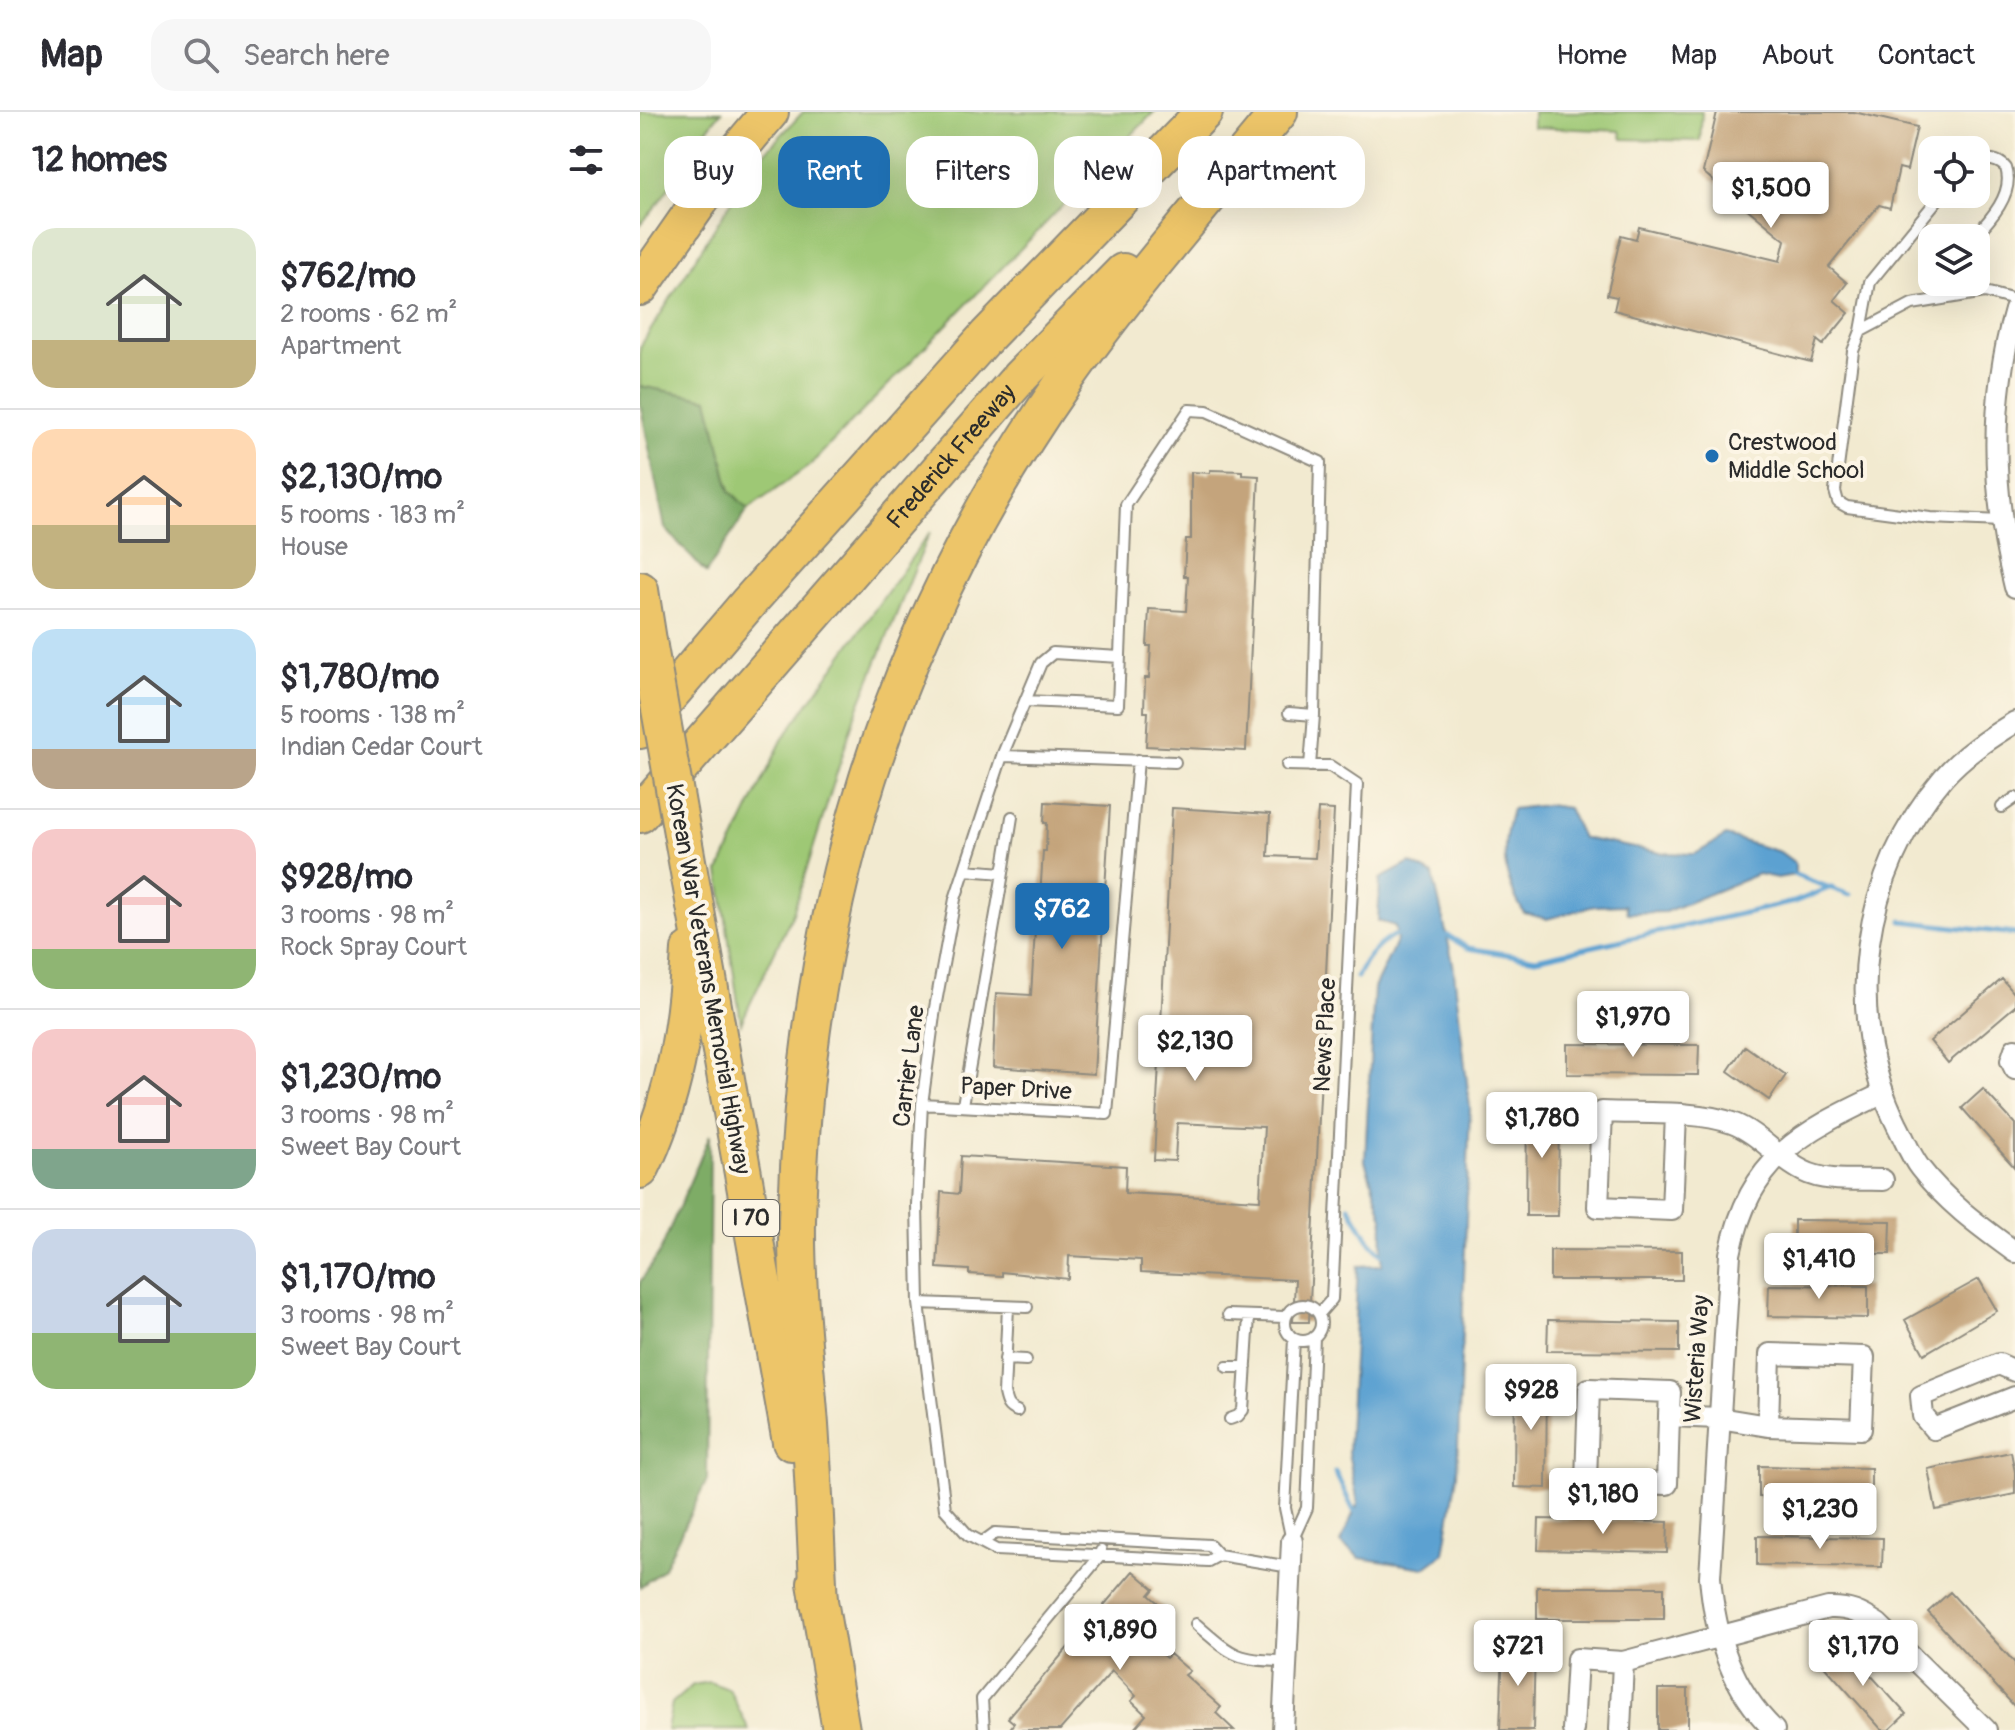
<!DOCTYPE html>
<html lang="en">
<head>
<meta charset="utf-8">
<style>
  body { margin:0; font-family:Pangolin,sans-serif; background:#f7f7f7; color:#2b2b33; height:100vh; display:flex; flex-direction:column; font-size:30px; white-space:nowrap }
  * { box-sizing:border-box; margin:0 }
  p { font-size:26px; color:#7c7c81 }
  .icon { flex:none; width:44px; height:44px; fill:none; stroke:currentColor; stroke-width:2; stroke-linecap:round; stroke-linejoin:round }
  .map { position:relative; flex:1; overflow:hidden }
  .side { display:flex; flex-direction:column; background:#fff; width:640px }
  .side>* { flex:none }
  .top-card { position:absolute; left:24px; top:24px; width:760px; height:72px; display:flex; gap:16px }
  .fabs { position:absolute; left:1278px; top:24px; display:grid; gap:16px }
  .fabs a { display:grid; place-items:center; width:72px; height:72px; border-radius:16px; background:#fff; box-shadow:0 8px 32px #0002; font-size:40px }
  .price { position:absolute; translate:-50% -68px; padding:0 18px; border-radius:8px; background:#fff; color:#222; font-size:26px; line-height:52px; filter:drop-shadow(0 2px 4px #0008) }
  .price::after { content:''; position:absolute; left:50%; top:48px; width:24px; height:18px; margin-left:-12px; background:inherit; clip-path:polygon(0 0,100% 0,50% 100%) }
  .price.selected { background:#1f6fb2; color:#fff }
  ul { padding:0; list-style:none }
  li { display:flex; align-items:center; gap:24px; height:200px; padding:0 32px }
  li+li { border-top:2px solid #e1e1e2 }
  li span { display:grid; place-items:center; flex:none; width:224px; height:160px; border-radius:24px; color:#555 }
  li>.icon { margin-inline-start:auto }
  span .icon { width:96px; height:96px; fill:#fffc; stroke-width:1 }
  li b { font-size:34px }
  h2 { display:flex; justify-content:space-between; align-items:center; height:96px; padding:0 32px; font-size:34px }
  .chip { padding:0 28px; border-radius:24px; background:#fff; box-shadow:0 8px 32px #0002; font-size:28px; line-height:72px }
  .chip.selected { background:#1f6fb2; color:#fff }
  header { display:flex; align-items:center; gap:48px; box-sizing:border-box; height:112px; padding:0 40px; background:#fff; border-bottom:2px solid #e1e1e2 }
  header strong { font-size:38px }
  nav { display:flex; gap:44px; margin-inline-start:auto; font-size:28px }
  .search { width:560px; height:72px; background:#f7f7f7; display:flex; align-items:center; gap:20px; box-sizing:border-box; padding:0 28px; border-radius:24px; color:#7c7c81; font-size:30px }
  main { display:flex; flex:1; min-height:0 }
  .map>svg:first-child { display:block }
  .green { fill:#9ec874; stroke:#647a50; stroke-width:2 }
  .forest { fill:#7eac66; stroke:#546c48; stroke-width:2 }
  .water { fill:#5ca1d1; stroke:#44667e; stroke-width:2 }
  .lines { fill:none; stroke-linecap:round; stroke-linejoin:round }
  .stream { stroke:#5ca1d1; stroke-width:5 }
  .building { fill:#c4a47c }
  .lane-casing { stroke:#8e8a7e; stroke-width:14 }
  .street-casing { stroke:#8e8a7e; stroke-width:24 }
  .highway-casing { stroke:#8e8a7e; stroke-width:40 }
  .lane { stroke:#fff; stroke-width:10 }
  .street { stroke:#fff; stroke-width:20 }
  .highway { stroke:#edc569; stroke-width:36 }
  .highway-bridge-casing { stroke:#8e8a7e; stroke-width:40; stroke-linecap:butt }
  .highway-bridge { stroke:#edc569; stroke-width:36 }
  .poi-dot { fill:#1f6fb2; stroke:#fcf5e5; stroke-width:3 }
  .labels { text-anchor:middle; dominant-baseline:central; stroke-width:8; stroke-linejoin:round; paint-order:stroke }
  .shield { fill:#fcf5e5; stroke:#6a6863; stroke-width:2 }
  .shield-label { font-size:22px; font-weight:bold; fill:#2b2b2b }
  .poi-label { font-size:24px; fill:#2b2b2b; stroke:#fcf5e5; text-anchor:start }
  .street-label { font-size:24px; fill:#2b2b2b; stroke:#fcf5e5 }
</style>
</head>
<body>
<header>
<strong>Map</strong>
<div class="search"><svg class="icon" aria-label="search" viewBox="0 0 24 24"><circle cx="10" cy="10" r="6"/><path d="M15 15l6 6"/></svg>Search here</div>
<nav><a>Home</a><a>Map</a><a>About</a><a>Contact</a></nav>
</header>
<main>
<section class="side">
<h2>12 homes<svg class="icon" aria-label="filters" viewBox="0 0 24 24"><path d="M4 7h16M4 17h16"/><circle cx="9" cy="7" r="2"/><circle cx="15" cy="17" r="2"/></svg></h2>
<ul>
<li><span style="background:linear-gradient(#dfe7d0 70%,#c2b280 0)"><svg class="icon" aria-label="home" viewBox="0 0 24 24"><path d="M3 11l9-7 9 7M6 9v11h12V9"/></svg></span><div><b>$762/mo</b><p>2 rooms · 62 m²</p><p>Apartment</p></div></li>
<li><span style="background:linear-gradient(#ffd9b3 60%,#c2b280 0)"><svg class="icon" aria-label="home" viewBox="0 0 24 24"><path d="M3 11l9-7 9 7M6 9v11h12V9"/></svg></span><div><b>$2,130/mo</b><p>5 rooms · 183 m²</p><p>House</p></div></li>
<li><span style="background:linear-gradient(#bfe0f5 75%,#b9a48a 0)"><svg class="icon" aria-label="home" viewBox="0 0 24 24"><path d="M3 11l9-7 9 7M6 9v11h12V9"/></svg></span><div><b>$1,780/mo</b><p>5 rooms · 138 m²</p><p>Indian Cedar Court</p></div></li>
<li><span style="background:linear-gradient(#f6c9c9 75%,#8fb573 0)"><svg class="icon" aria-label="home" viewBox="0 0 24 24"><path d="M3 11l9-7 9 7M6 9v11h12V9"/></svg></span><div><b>$928/mo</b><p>3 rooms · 98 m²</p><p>Rock Spray Court</p></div></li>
<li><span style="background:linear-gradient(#f6c9c9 75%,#7fa58c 0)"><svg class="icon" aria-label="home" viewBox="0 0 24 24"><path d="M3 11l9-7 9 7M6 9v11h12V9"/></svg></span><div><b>$1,230/mo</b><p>3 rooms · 98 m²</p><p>Sweet Bay Court</p></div></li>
<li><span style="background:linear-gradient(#c9d6e8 65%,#8fb573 0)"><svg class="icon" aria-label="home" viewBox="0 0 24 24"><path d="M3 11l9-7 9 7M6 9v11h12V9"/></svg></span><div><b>$1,170/mo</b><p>3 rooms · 98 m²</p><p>Sweet Bay Court</p></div></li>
</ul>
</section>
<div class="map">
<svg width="1375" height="1618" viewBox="0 0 1375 1618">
  <rect width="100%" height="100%" fill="#fcf5e5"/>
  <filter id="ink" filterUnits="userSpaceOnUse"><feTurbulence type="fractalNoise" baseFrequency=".0125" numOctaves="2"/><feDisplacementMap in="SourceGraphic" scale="16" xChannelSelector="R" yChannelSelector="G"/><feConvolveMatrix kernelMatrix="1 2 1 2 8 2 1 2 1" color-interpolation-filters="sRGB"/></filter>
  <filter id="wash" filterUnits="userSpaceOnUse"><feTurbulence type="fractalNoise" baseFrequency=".006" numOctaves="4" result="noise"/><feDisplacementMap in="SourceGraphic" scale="32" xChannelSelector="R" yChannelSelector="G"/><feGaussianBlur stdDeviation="1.8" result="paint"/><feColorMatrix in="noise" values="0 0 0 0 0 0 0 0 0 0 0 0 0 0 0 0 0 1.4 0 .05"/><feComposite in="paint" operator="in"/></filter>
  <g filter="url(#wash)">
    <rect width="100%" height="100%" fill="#f2ead0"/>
    <!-- green -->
    <path class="green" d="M 0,0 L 81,0 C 50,35 32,79 0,113 Z
      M 163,0 L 514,0 L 169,354 L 108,397 L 90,379 L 68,287 L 0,274 L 0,235 L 116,50 Z
      M 893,0 L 1062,0 L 1060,29 L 982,27 L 980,19 L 893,15 Z
      M 290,420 L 215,603 L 153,801 L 101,911 L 79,760 L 142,628 Z
      M 69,1570 L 89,1577 L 109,1618 L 27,1618 L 32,1591 L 53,1573 Z"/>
    <!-- forest -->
    <path class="forest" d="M 0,274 L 68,287 L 90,379 L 108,397 L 66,461 L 25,416 L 0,291 Z
      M 70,1023 L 67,1368 L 23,1457 L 0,1475 L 0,1170 L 19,1142 Z"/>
    <!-- water -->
    <path class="water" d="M 907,693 L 928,696 L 942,726 L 1021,741 L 1055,742 L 1086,724 L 1140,740 L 1155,751 L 1155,763 L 1137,766 L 1118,762 L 1025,800 L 987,801 L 985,793 L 954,794 L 907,807 L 884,801 C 862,765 860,738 872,697 Z
      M 770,751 L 793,763 L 813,851 L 830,996 L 817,1363 L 804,1441 L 784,1456 L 720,1446 L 700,1431 L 718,1391 L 708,1341 L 718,1154 L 742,1153 L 743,1106 L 725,1049 L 734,876 L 757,828 L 755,814 L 738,809 L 740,767 Z"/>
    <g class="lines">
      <!-- stream -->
      <path class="stream" d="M 1155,763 L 1210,783
        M 1262,809 L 1375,822
        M 802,824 L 808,824 L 828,836 L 896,847 L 1154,790 L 1192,775
        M 717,865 C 725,847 741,827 760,822
        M 709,1094 L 729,1128 L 742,1142
        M 695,1360 L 714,1399"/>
    </g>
    <g id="blocks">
      <!-- building -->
      <path class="building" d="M 1077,0 L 1214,0 L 1277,15 L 1267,58 L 1259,56 L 1250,96 L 1239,93 L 1189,155 L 1207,171 L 1194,188 L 1209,201 L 1183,233 L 1177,228 L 1171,250 L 974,198 L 977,185 L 967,183 L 981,123 L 996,127 L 999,115 L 1140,149 L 1145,128 L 1063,60 Z
        M 570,358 L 602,359 L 602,363 L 619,364 L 606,639 L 506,634 L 508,600 L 504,600 L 505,566 L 509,566 L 511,534 L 507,534 L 509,497 L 546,499 L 548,464 L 544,464 L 546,427 L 551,427 L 551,360 L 570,361 Z
        M 405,690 L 470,694 L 454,962 L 353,955 L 356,881 L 391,883 L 397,786 L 400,786 L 403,739 L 406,739 L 407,711 L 404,711 Z
        M 532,696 L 630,702 L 628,744 L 675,746 L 678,697 L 694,698 L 669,1210 L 653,1210 L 655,1168 L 501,1160 L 501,1148 L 429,1144 L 428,1167 L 362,1160 L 362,1164 L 329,1162 L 329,1158 L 297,1156 L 301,1080 L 319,1082 L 321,1044 L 486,1054 L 485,1081 L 620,1088 L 624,1015 L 537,1011 L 535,1049 L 514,1048 Z
        M 1362,867 L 1375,882 L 1375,894 L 1308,951 L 1290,929 Z
        M 927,932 L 1059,933 L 1058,963 L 927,962 Z
        M 1105,934 L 1146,963 L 1129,988 L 1088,959 Z
        M 1343,977 L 1375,1012 L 1375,1056 L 1322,996 Z
        M 887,991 L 919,992 L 918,1104 L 886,1104 Z
        M 1154,1108 L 1251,1109 L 1250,1142 L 1154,1141 Z
        M 910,1138 L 1042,1139 L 1042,1168 L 910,1168 Z
        M 1339,1167 L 1357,1199 L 1284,1242 L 1265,1208 Z
        M 1129,1173 L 1228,1174 L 1228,1206 L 1128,1204 Z
        M 908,1208 L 1039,1210 L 1039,1240 L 907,1239 Z
        M 875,1265 L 907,1265 L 906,1376 L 874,1375 Z
        M 1371,1340 L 1375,1360 L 1375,1382 L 1296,1398 L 1288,1357 Z
        M 1119,1354 L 1231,1356 L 1231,1387 L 1119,1385 Z
        M 899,1407 L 1028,1410 L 1027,1441 L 898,1438 Z
        M 1117,1424 L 1243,1426 L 1242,1455 L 1117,1453 Z
        M 493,1459 L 514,1477 L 509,1483 L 525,1497 L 500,1524 L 526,1546 L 530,1542 L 550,1559 L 545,1563 L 581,1595 L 576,1601 L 594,1618 L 493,1618 L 506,1603 L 491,1589 L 496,1584 L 472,1559 L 420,1618 L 369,1618 L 374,1611 L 368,1606 Z
        M 897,1475 L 1024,1475 L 1024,1507 L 897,1507 Z
        M 1310,1480 L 1375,1551 L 1375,1595 L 1288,1500 Z
        M 1201,1530 L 1266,1602 L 1249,1618 L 1242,1618 L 1180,1549 Z
        M 863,1534 L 895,1535 L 893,1618 L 860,1618 Z
        M 1018,1577 L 1048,1577 L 1048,1618 L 1018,1618 Z"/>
    </g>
  </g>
  <g filter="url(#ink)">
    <use href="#blocks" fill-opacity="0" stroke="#8e8a7e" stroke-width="2"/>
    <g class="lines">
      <!-- lane casing -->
      <g class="lane-casing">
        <path id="lane" d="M 1302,82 L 1230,170 L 1221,219 L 1213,239 L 1195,379 L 1198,390 L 1207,395 L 1290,406 L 1362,409
          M 1333,126 C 1349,109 1375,82 1366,56 C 1359,47 1346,46 1336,49
          M 1334,170 L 1345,180 L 1375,188
          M 1302,186 L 1303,170
          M 1221,219 L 1272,192 L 1345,180
          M 385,589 L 478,593 L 486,393 L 549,298 L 567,299 L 680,350 L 674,603 L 670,654
          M 649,601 L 674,603
          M 362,644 L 401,551 L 413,541 L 480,545
          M 535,650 L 362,644 L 315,787 L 295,896 L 282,992 L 277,1092 L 279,1191 L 305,1397 L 328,1423 L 356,1438 L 568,1449 L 579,1443 L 650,1455
          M 647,653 L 690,654 L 717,672 L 692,1187 L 679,1202
          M 1362,695 L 1375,686
          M 363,761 L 372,705
          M 282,992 L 467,1002 L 498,648
          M 323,993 L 363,761 L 325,758
          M 279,1191 L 387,1195
          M645 1211a18 18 0 1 1 36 0a18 18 0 1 1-36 0Z
          M 368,1195 L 364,1281 C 366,1290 367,1296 377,1299
          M 588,1203 L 645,1205
          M 365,1247 L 386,1248
          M 587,1255 L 606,1255
          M 590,1307 L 598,1304 L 603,1298 L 609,1204
          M 344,1429 L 355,1421 L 570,1433 L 579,1443
          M 652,1429 L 667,1396 L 674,1225
          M 652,1429 L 645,1396 L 654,1227
          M 556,1512 C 592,1543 596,1549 646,1549
          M 344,1618 L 342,1587 L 460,1444 L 461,1439"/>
      </g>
      <!-- street casing -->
      <g class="street-casing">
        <path id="street" d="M 1375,198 C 1349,289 1352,384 1375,475
          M 1375,610 C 1349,626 1323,643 1303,666 C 1222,760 1201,901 1257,1013 C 1264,1026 1270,1043 1280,1056 C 1306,1090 1341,1115 1375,1140
          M 1375,937 L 1371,949 L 1375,957
          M 1036,1003 L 1032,1098 L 958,1095 L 962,1000 C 1001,1002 1056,998 1092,1011 C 1119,1021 1137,1046 1163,1059 C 1186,1071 1218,1067 1243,1068
          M 1375,1259 L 1359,1252 L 1281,1284 L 1283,1304 L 1294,1317 L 1375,1285
          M 1029,1304 L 1030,1280 L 949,1277 L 946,1369 L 1027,1372 L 1029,1304 L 1079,1306 L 1128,1314 L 1130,1242 L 1224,1245 L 1221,1317 L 1128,1314
          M 643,1618 L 652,1429
          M 933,1618 L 937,1547 L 983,1550 L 1188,1496 C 1209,1495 1221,1501 1238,1512 L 1346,1618
          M 980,1618 L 983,1550
          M 1134,1618 C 1091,1576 1075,1524 1070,1465 L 1090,1142 C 1109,1047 1161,1020 1242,982"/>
      </g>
      <!-- highway casing -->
      <g class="highway-casing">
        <g id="highway">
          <path d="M 0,175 L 83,56 L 130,0"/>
          <path d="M 0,478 L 9,535"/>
          <path d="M 0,618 L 109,490 L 347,224 L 564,0"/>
          <path id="s1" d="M 0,702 L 379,266 L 483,160"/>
          <path d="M 42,721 L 151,1330"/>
          <path d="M 0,1058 C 34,989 46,915 50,838"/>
          <path d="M 176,1471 L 201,1618"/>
          <path d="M 179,1492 C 176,1432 174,1372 170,1313 C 165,1245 156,1177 157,1109 C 164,801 248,521 425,268 C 491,174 567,88 639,0"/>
        </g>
      </g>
      <!-- lane -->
      <use href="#lane" class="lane"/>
      <!-- street -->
      <use href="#street" class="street"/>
      <!-- highway -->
      <use href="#highway" class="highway"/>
      <!-- highway-bridge casing -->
      <g class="highway-bridge-casing">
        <path id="highway-bridge" d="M 9,535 L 42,721"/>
      </g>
      <!-- highway-bridge -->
      <use href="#highway-bridge" class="highway-bridge"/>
    </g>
  </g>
  <!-- markers -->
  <circle class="poi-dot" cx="1072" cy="344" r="8"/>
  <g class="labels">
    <!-- shield labels -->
    <rect class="shield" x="83" y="1088" width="56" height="36" rx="6"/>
    <g class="shield-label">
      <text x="111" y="1106">I 70</text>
    </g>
    <!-- poi labels -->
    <g class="poi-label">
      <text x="1088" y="330">Crestwood<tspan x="1088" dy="28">Middle School</tspan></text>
    </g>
    <!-- street labels -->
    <g class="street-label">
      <text stroke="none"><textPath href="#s1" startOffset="474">Frederick Freeway</textPath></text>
      <text transform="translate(68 867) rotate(80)">Korean War Veterans Memorial Highway</text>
      <text transform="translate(685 923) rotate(-87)">News Place</text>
      <text transform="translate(269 954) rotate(-83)">Carrier Lane</text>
      <text transform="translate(376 977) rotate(3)">Paper Drive</text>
      <text transform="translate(1057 1247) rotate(-86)">Wisteria Way</text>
    </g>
  </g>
</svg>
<div class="fabs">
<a><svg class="icon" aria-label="locate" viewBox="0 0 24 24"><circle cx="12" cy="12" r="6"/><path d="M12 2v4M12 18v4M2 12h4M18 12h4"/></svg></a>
<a><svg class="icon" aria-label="layers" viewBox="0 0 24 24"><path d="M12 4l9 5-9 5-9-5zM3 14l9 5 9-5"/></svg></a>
</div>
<b class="price" style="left:1131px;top:118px">$1,500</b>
<b class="price selected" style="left:422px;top:839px">$762</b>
<b class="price" style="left:993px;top:947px">$1,970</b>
<b class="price" style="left:555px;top:971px">$2,130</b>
<b class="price" style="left:902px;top:1048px">$1,780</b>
<b class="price" style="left:1179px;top:1189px">$1,410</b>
<b class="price" style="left:891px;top:1320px">$928</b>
<b class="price" style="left:963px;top:1424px">$1,180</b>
<b class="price" style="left:1180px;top:1439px">$1,230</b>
<b class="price" style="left:480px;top:1560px">$1,890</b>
<b class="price" style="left:878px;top:1576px">$721</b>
<b class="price" style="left:1223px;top:1576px">$1,170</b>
<div class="top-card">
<a class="chip">Buy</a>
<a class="chip selected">Rent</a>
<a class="chip">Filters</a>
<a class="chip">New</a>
<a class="chip">Apartment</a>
</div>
</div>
</main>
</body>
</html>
